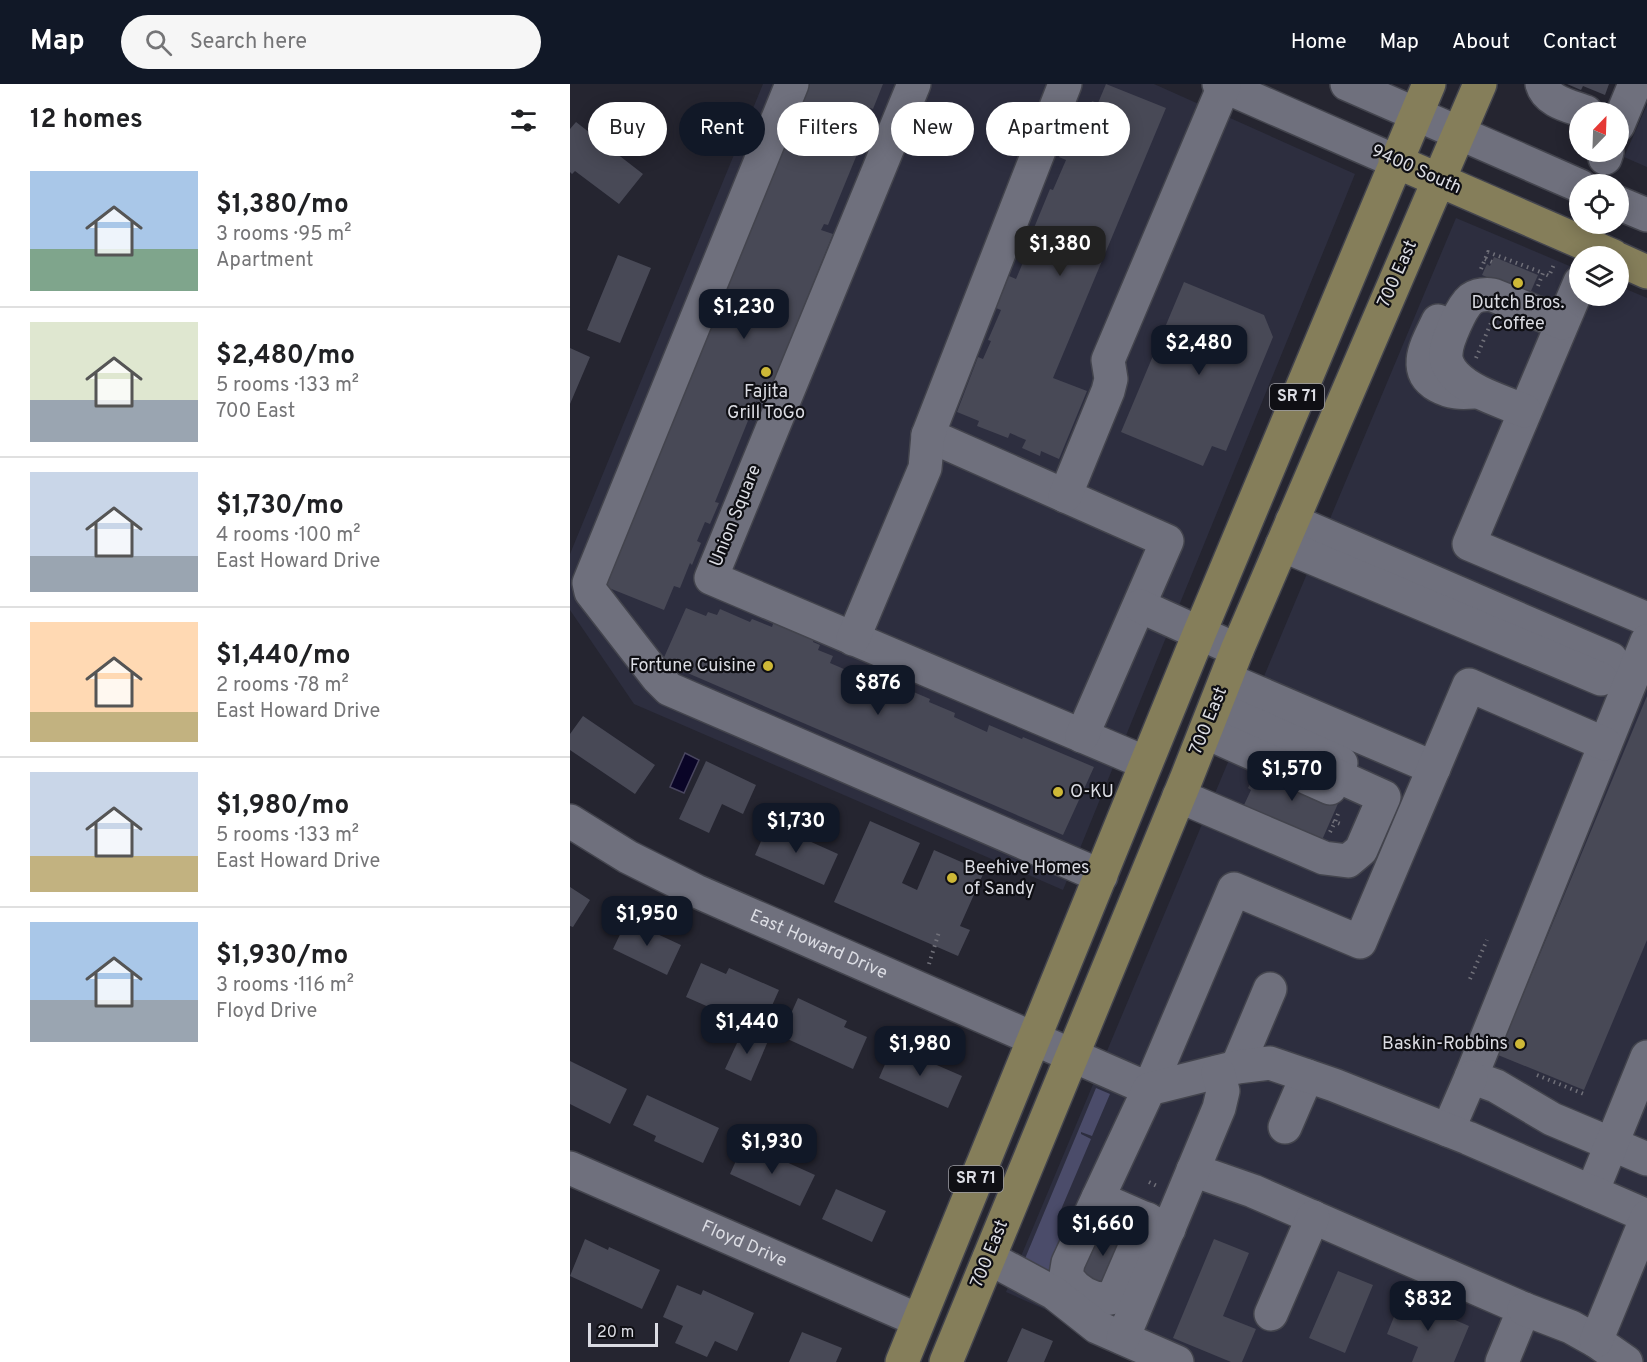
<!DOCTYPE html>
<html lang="en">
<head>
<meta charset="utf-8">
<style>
  body { margin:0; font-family:Overpass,sans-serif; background:#f6f6f6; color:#202124; height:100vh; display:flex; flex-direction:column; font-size:22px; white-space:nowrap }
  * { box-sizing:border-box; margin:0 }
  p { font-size:20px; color:#757577 }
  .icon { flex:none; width:33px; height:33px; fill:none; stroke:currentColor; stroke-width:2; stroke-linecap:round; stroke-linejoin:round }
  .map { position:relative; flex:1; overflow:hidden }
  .panel { display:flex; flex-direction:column; background:#fff; width:570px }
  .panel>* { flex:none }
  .guide { position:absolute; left:18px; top:18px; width:570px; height:54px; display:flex; gap:12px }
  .needle { width:39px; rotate:23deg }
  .fabs { position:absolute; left:999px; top:18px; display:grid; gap:12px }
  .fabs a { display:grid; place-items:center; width:60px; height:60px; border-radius:50%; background:#fff; box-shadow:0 3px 15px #0003; font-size:30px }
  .scale { position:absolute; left:18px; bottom:15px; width:70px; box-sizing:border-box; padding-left:6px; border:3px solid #dbdce3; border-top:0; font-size:16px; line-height:21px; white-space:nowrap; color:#dbdce3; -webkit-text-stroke:4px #0f0f14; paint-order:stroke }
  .price { position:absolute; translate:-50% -51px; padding:0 14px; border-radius:12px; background:#111827; color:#fff; font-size:20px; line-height:39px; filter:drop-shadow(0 2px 3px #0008) }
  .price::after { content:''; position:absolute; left:50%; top:36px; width:18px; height:14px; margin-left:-9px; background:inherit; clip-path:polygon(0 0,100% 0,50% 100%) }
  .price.selected { background:#222; color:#fff }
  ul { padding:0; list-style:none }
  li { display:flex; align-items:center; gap:18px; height:150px; padding:0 30px }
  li+li { border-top:2px solid #e0e0e0 }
  li span { display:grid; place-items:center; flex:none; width:168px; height:120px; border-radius:0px; color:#555 }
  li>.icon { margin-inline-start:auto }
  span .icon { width:72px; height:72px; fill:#fffc; stroke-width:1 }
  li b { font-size:26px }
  h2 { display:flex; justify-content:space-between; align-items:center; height:72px; padding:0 30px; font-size:26px }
  .pill { padding:0 21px; border-radius:27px; background:#fff; box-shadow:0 3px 15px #0003; font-size:21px; line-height:54px }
  .pill.selected { background:#111827; color:#fff }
  header { display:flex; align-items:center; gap:36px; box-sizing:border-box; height:84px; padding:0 30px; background:#111827; color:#fff }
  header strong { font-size:28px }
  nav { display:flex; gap:33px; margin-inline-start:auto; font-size:21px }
  .search { width:420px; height:54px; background:#f6f6f6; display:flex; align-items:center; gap:15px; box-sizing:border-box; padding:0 21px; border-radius:33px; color:#757577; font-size:22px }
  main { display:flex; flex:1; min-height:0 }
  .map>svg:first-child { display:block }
  .built { fill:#2d2e3f }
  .green { fill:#4b4c6a }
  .water { fill:#0a0527; stroke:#49465f; stroke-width:1.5 }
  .building { fill:#484956 }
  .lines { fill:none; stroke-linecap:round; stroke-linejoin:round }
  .minor-casing { stroke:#43444d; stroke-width:36 }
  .major-casing { stroke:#43444d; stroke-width:36 }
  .path { stroke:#707079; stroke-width:4; stroke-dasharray:1.5 4.5; stroke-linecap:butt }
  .minor { stroke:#6f707d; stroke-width:33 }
  .major { stroke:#857e5a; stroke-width:33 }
  .poi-dot { fill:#ceb837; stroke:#0f0f14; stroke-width:2 }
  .labels { text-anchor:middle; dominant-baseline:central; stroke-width:4.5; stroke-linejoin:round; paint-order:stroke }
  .shield { fill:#0f0f14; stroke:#9e9ea5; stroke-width:1.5 }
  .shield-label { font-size:16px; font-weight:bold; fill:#dbdce3 }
  .street-label { font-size:18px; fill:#dbdce3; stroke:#0f0f14 }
  .poi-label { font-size:18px; fill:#dbdce3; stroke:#0f0f14 }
</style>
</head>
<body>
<header>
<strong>Map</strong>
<div class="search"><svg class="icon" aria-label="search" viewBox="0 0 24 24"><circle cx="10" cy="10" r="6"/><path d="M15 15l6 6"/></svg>Search here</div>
<nav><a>Home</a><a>Map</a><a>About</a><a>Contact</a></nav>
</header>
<main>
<section class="panel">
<h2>12 homes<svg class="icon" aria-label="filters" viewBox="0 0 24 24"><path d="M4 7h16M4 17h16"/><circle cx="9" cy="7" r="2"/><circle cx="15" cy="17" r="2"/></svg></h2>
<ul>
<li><span style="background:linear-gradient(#a9c7e8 65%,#7fa58c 0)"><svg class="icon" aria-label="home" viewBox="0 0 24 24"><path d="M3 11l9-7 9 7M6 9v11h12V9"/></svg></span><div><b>$1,380/mo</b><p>3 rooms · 95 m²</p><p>Apartment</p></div></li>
<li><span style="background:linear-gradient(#dfe7d0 65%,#9aa5b1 0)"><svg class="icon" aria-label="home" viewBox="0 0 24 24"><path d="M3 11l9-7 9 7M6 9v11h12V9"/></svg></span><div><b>$2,480/mo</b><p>5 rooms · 133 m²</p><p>700 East</p></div></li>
<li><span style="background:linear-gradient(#c9d6e8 70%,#9aa5b1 0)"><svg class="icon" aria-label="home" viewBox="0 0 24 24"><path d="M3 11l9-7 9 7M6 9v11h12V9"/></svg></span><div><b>$1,730/mo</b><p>4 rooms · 100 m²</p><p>East Howard Drive</p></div></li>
<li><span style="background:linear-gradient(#ffd9b3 75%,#c2b280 0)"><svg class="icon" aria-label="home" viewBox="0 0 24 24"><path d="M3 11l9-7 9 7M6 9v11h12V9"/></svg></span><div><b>$1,440/mo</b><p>2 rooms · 78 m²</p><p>East Howard Drive</p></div></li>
<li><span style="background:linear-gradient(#c9d6e8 70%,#c2b280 0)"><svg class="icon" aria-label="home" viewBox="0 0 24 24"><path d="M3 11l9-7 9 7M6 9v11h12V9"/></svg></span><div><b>$1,980/mo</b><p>5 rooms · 133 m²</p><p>East Howard Drive</p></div></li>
<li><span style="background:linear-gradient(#a9c7e8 65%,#9aa5b1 0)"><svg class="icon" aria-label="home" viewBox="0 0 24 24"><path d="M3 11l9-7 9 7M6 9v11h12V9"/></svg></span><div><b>$1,930/mo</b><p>3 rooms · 116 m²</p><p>Floyd Drive</p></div></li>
</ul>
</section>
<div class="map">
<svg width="1077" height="1278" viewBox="0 0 1077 1278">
  <rect width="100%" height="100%" fill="#252530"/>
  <!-- built -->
  <path class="built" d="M 193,0 L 584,0 L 785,90 L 493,806 L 64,620 L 0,526 L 0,470 Z
    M 1077,21 L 1077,83 L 1054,73 Z
    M 886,134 L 1009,186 L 1010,212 L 1048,212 L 1049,202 L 1077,214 L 1077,1278 L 593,1278 L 436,1208 Z"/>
  <!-- green -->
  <path class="green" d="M 526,1004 L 540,1010 L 522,1052 L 511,1048 L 511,1050 L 521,1055 L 490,1128 L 506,1137 L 491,1199 L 454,1177 Z"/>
  <!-- water -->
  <path class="water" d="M 115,669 L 129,676 L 114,709 L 100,703 Z"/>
  <!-- building -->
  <path class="building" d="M 237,0 L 313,0 L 303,25 L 300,24 L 290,49 L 295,51 L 258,141 L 254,140 L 251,146 L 263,150 L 194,321 L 186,317 L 145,418 L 149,419 L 140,440 L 135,438 L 127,457 L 131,459 L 122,481 L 120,479 L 110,504 L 104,502 L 94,526 L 34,502 Z
    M 536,0 L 596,24 L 483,294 L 517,307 L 489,375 L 471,367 L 470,372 L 452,364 L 456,356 L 440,349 L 438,354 L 407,342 L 409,337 L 387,328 L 408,273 L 413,275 L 421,257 L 418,256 L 431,226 L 426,224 L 439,192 L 446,195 L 462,157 L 459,156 L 480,105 L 483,106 L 496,76 L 489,73 L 506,32 L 514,36 L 522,17 L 528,19 Z
    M 997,0 L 1039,0 L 1035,11 L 1013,2 L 1011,6 Z
    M 6,38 L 73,90 L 49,120 L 5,87 L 2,90 L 0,88 L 0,45 Z
    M 48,171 L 81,184 L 50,259 L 17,246 Z
    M 924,173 L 968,191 L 961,207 L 963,208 L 959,218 L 950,207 L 912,191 L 917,180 L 920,182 Z
    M 614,198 L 694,231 L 703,253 L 656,367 L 642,362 L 633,382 L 551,348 Z
    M 0,264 L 20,273 L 0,320 Z
    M 116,524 L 136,532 L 138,528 L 147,531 L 150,525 L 180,538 L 182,535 L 202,543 L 204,537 L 244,555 L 243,558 L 250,561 L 248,566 L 263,572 L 260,579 L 297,595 L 299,589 L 360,615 L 359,618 L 385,629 L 384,633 L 417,648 L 419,641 L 452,655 L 453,653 L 524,683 L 493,751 L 92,578 Z
    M 1077,612 L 1077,856 L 1014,1006 L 928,971 Z
    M 13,632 L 85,681 L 65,710 L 0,666 L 0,650 Z
    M 136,677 L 186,701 L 173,730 L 152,720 L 139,749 L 109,735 Z
    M 692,680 L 770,715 L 752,756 L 674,721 L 681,706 L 678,704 L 683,694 L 685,695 Z
    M 300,737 L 350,759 L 332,799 L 347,806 L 364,766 L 414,788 L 390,842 L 400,846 L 388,872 L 264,818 Z
    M 199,739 L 268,770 L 254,801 L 185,771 Z
    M 0,803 L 20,816 L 3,843 L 0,842 Z
    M 57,836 L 111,861 L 97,891 L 43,865 Z
    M 131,879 L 156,890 L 159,884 L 209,906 L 191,946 L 116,913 Z
    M 228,914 L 277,937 L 274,943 L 297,953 L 283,985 L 211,952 Z
    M 173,946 L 198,957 L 181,997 L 155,985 Z
    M 323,962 L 392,992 L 378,1024 L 309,994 Z
    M 0,977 L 57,1005 L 40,1040 L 0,1020 Z
    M 77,1011 L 149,1044 L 133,1079 L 84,1057 L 86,1052 L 63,1041 Z
    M 174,1059 L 245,1091 L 230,1122 L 160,1090 Z
    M 266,1105 L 316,1127 L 302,1158 L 252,1135 Z
    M 531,1142 L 556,1153 L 539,1203 L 509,1191 Z
    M 15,1155 L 38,1166 L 39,1163 L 90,1186 L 72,1225 L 0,1192 Z
    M 644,1155 L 679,1169 L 653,1232 L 686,1245 L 672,1278 L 661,1278 L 603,1254 Z
    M 768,1187 L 803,1201 L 775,1269 L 739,1254 Z
    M 107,1201 L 131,1211 L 133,1206 L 184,1229 L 167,1267 L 145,1257 L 137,1273 L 105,1259 L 113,1242 L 93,1233 Z
    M 832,1213 L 899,1242 L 884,1278 L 842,1278 L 848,1263 L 817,1250 Z
    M 452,1244 L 483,1257 L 474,1278 L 437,1278 Z
    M 232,1248 L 272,1264 L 266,1278 L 219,1278 Z"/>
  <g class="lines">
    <!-- minor casing -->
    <g class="minor-casing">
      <g id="minor">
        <path d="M 222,0 L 23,489 L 19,499 L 21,508 L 87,593 L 99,605 L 531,792"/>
        <path d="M 344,0 L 141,494 L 576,679"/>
        <path d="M 649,0 L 825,77"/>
        <path d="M 777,0 L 1010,102"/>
        <path d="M 972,0 C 977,18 1000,22 1016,28"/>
        <path d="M 1048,41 L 1065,0"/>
        <path d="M 1035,74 L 1037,68"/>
        <path d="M 1048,119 L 1077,131"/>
        <path d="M 1010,198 L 899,460 L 1077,535"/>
        <path d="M 868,237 C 858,259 840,286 868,302 C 881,309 890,309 904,308"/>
        <path d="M 955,327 C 932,317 902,309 885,291 C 880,286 875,277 876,270 C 876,258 891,223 901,215 C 907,211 915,210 923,211 L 992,239"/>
        <path d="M 358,351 L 597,457 L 512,652"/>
        <path d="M 495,412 L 538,307 L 541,295 L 538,276 L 654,2"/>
        <path d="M 722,437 L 1041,575 L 1047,586 L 1062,593"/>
        <path d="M 712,461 L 1031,595"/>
        <path d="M 570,522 L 667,566"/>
        <path d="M 283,555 L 355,384 L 358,351 L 495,0"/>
        <path d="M 1077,557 L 901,993 L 926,1002 L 982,1035 L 1077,1075"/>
        <path d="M 656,595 L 864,684"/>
        <path d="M 645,623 L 771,679"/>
        <path d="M 635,648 L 760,704"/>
        <path d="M 609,712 L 754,774 L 778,777 L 791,766 L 814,713 L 741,680"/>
        <path id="s1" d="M 0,737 L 58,773 L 126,807 L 579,1005 L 664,805 L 790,858 L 899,601 L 1035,660"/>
        <path d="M 667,983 L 700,905"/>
        <path d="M 715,1043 L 737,992"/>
        <path d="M 878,1046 L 901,993"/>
        <path id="s2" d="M 0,1084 L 348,1236"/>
        <path d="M 623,1086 L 683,1107 L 954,1225 L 932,1278"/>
        <path d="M 1022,1108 L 1077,973"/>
        <path d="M 528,1114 L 498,1179 L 496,1191 C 504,1206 523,1218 541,1214 L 546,1207 L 577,1135"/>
        <path d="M 599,1145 L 528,1114 L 579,1005 L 667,983 L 700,979 L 764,1001 L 898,1054 L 1077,1132"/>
        <path d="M 419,1174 L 484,1209 L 527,1243 L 607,1278"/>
        <path d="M 954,1225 L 1001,1243 L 1026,1257 L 1056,1278"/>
        <path d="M 701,1230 L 743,1133"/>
        <path d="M 553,1254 L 649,1024 L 653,1007 L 648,988"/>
        <path d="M 1026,1257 L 1077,1133"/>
      </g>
    </g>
    <!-- major casing -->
    <g class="major-casing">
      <path id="major" d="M 825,77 L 1043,172
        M 1048,175 L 1077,188
        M 332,1278 L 629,550 L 859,0
        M 376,1278 L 617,693 L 667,566 L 910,0"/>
    </g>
    <!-- path -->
    <path class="path" d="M 915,175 L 922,178
      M 911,185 L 918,168 L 973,189
      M 968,202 L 973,189 L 979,192 L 985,178
      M 906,274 L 921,239
      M 768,730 L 765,738 L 773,741
      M 760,748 L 765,738 L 761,736
      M 359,880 L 369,848
      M 900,895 L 917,856
      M 967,991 L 1014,1010
      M 579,1098 L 587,1102"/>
    <!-- minor -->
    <use href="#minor" class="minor"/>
    <!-- major -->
    <use href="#major" class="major"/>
  </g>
  <!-- markers -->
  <g class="poi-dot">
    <circle cx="948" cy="199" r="6"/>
    <circle cx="196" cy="288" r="6"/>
    <circle cx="198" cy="582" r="6"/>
    <circle cx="488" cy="708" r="6"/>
    <circle cx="382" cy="794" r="6"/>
    <circle cx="950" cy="960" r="6"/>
  </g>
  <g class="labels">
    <!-- shield labels -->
    <g class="shield">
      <rect x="700" y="300" width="54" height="26" rx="4.5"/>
      <rect x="379" y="1082" width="54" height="26" rx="4.5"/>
    </g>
    <g class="shield-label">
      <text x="727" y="313">SR 71</text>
      <text x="406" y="1095">SR 71</text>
    </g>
    <!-- street labels -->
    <g class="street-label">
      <text transform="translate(846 86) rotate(24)">9400 South</text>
      <text transform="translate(828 190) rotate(-66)">700 East</text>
      <text transform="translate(166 432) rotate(-68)">Union Square</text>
      <text transform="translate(639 637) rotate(-68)">700 East</text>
      <text stroke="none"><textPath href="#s1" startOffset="278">East Howard Drive</textPath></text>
      <text stroke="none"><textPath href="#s2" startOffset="190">Floyd Drive</textPath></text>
      <text transform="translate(420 1170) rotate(-68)">700 East</text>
    </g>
    <!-- poi labels -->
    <g class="poi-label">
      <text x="948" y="219">Dutch Bros.<tspan x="948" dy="21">Coffee</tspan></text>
      <text x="196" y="308">Fajita<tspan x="196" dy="21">Grill ToGo</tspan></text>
      <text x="186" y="582" text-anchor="end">Fortune Cuisine</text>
      <text x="500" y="708" text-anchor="start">O-KU</text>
      <text x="394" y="784" text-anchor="start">Beehive Homes<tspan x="394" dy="21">of Sandy</tspan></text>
      <text x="938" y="960" text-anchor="end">Baskin-Robbins</text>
    </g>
  </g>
</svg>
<div class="fabs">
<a><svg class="needle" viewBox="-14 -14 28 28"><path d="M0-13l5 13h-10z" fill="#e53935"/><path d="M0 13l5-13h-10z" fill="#757577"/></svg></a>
<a><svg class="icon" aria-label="locate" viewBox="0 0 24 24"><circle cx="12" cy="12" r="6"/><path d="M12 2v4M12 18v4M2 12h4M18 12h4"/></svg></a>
<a><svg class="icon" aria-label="layers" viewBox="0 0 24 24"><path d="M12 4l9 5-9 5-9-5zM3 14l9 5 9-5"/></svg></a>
</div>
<div class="scale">20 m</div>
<b class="price selected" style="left:490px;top:193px">$1,380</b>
<b class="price" style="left:174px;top:256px">$1,230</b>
<b class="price" style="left:629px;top:292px">$2,480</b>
<b class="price" style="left:308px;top:632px">$876</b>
<b class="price" style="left:722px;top:718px">$1,570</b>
<b class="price" style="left:226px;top:770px">$1,730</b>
<b class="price" style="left:77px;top:863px">$1,950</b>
<b class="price" style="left:177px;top:971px">$1,440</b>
<b class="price" style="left:350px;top:993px">$1,980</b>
<b class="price" style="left:202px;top:1091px">$1,930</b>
<b class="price" style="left:533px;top:1173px">$1,660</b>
<b class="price" style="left:858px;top:1248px">$832</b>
<div class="guide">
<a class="pill">Buy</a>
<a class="pill selected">Rent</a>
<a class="pill">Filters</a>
<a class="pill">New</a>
<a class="pill">Apartment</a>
</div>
</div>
</main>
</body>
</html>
